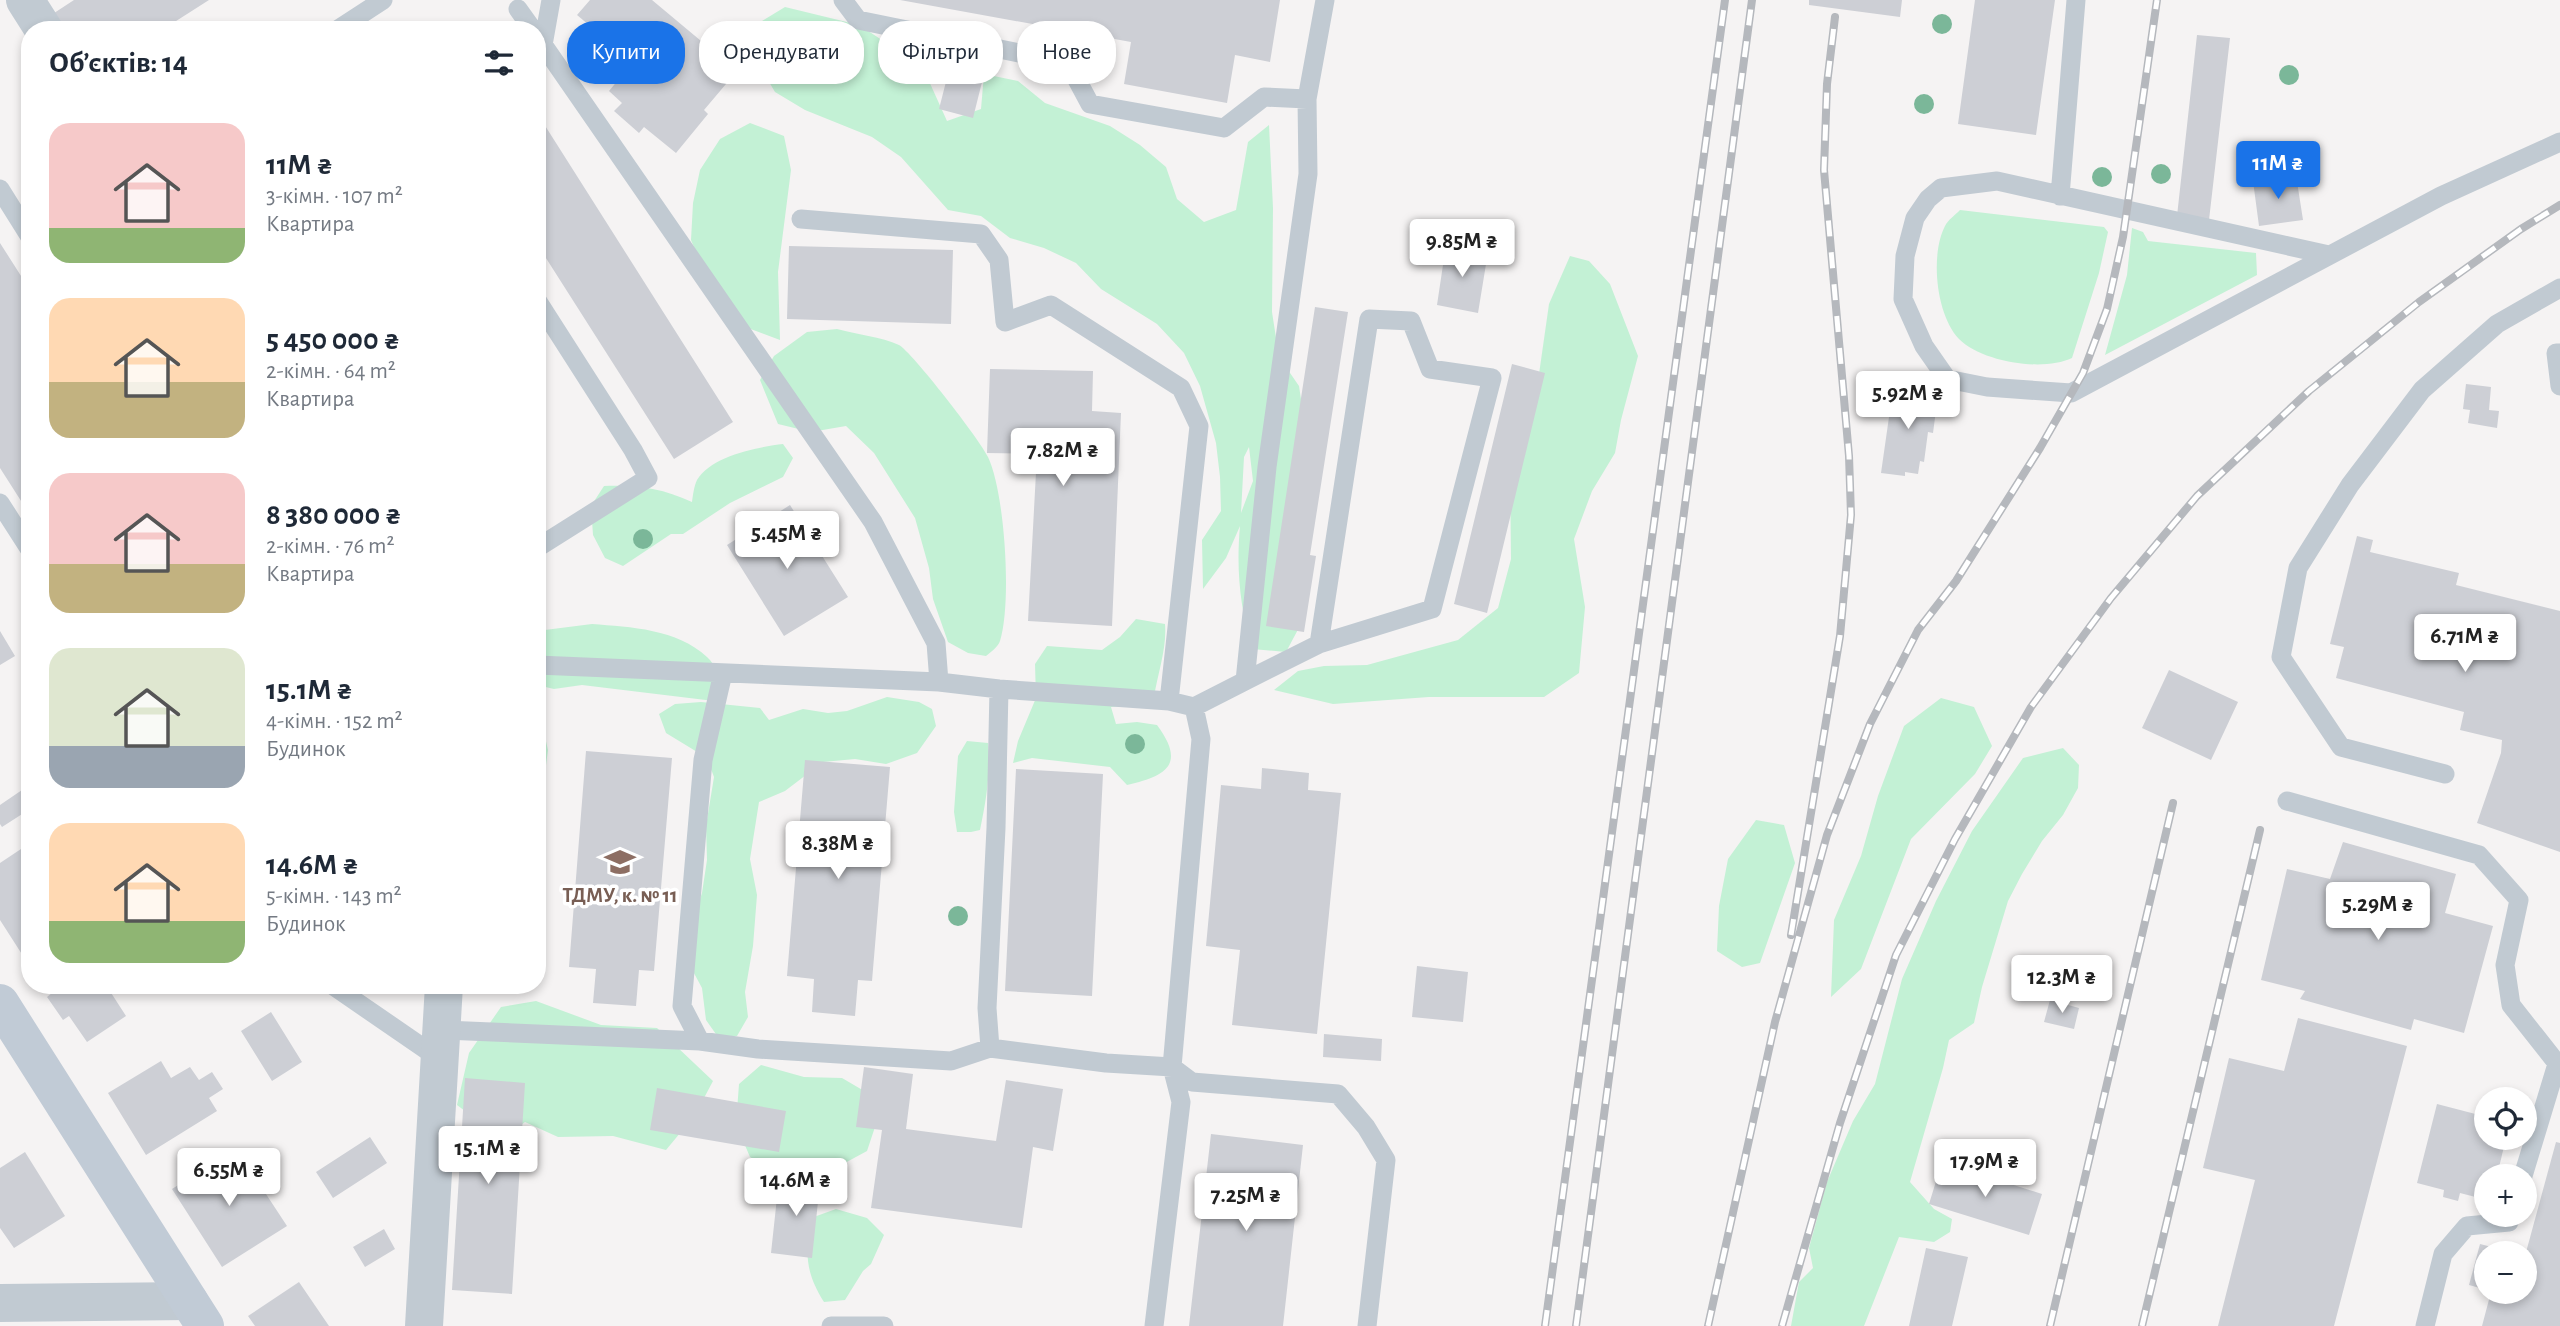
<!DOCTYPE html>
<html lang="uk">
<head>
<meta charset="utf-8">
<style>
  body { margin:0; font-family:"Alegreya Sans",sans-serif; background:#f6f6f7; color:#1f2937; height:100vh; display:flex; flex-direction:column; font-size:26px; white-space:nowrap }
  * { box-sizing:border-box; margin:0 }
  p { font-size:23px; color:#747a83 }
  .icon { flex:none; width:38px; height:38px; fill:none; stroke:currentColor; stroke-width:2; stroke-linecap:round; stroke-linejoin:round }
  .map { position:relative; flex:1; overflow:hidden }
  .details { position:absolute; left:21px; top:21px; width:525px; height:973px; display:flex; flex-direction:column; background:#fff; border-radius:28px; box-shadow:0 4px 10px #0003 }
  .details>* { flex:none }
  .guide { position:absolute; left:567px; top:21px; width:665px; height:63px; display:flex; gap:14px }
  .fabs { position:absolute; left:2474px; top:1087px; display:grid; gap:14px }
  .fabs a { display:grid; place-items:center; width:63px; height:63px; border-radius:50%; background:#fff; box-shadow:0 4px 10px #0003; font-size:35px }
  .price { position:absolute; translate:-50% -60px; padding:0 16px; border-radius:7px; background:#fff; color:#222; font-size:23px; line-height:46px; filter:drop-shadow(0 2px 4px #0008) }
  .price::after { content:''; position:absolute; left:50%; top:42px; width:21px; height:16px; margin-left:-10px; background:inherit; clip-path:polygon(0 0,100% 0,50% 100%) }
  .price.on { background:#1a73e8; color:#fff }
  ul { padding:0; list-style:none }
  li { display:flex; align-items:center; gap:21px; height:175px; padding:0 28px }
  li span { display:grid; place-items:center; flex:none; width:196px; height:140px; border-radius:21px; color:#555 }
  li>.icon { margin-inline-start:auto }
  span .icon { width:84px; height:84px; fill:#fffc; stroke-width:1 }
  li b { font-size:30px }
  h2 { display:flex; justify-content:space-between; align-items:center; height:84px; padding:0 28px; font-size:30px }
  .pill { padding:0 24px; border-radius:28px; background:#fff; box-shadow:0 4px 10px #0003; font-size:24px; line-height:63px }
  .pill.on { background:#1a73e8; color:#fff }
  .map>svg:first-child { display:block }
  .green { fill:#c3f1d5; fill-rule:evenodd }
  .building { fill:#cdcfd5 }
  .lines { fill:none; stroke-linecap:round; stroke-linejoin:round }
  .lane { stroke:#c1cad2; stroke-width:19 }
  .street { stroke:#c1cad2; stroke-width:38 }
  .secondary { stroke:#c1cbd6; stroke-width:38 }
  .rail-casing { stroke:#b5b8bd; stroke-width:8 }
  .rail { stroke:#fff; stroke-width:5; stroke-dasharray:16; stroke-linecap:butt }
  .tree { fill:#7bb799 }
  .labels { text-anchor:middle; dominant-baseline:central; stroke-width:7; stroke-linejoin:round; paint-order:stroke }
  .education-label { font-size:21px; font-weight:bold; fill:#785e54; stroke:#fff }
</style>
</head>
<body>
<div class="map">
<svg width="2560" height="1326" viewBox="0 0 2560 1326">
  <rect width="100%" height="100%" fill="#f5f3f3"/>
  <!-- green -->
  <path class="green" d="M 785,7 L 859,25 L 888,44 L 919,59 L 947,121 L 981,109 L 984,74 L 1018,81 L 1045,103 L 1110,126 L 1140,145 L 1166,167 L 1177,199 L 1204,222 L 1236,210 L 1248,142 L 1269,125 L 1273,208 L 1272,312 L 1279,357 L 1299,386 L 1304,419 L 1302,622 L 1286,652 L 1252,649 C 1240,608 1236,569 1240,526 L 1226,558 L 1203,589 L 1202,540 L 1221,511 L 1220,477 L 1216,443 L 1200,386 L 1184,353 L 1157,324 L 1101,289 L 1076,263 L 1044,248 L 1010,238 L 981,216 L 948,210 L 901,157 L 872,137 L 805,110 L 775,92 L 757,62 L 754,26 ZM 1249,447 L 1253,481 L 1241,513 L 1244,457 Z
    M 750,123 L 784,136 L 791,170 L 778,272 L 780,340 L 748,328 L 704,271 L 691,240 L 693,203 L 700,170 L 720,139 Z
    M 1960,210 L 2104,227 L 2108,232 L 2099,273 L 2072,358 C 2043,372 1982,362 1959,339 C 1936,315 1930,255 1945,226 C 1948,220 1955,215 1960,210 Z
    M 2132,228 L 2143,232 L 2148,241 L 2256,253 L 2257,275 L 2105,355 L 2127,275 Z
    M 1570,256 L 1589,261 L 1610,284 L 1638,356 L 1621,420 L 1615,453 L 1592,491 L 1574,539 L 1585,607 L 1579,673 L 1544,697 L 1429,697 L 1333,704 L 1274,690 L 1298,671 L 1324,666 L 1367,665 L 1458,640 L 1498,608 L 1511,559 L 1510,470 L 1537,388 L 1549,304 Z
    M 837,329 C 855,334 882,337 899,345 C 911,351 981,441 988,457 C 1005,493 1012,603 1000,641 C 998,647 991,652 986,656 L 968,653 L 948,642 L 933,599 L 929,568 L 915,518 L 874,453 L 846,426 L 811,432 L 778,424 L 760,380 L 774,356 L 807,332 Z
    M 783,444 L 793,458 L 783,477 L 730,503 L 683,534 L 671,534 L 623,566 L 605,558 L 593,535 L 591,506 L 604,486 C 638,485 661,488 692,502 C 693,495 694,486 697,480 C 711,456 758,447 783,444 Z
    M 1136,619 L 1165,624 C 1167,648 1158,672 1154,697 L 1135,705 L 1111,707 L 1116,724 L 1137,722 L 1157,725 C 1186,764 1167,776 1127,785 L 1110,767 L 1032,758 L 1013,763 L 1018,741 L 1036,698 L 1035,664 L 1047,646 L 1102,650 L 1120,637 Z
    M 592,624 C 631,627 677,629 707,657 C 716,665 721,680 727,690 L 714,701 L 582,685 L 554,689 L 537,685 L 537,631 Z
    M 887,697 L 919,702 L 932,709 L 936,726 L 917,753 L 886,764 L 855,759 L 823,762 L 785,791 L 759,802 L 750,859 L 757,895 L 753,946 L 745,992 L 748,1017 L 737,1036 L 718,1037 L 706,1020 L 702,988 L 688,962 L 691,926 L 702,893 L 707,860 L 706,826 L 714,777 L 707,758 L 666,733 L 659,714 L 675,704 L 701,702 L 760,708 L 769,720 L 803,709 L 828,713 L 847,711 Z
    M 1941,698 L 1974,707 L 1992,746 L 1975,774 L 1911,839 L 1861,969 L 1831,997 L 1834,920 L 1861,856 L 1878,796 L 1904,726 Z
    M 537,713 L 540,715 L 548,750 L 537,833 Z
    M 967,741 L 988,743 C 991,773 986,801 980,830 L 971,832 L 957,832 L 954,812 L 958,756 Z
    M 2063,748 L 2079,765 L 2078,788 L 2063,815 L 2042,841 L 2022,874 L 2008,901 L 1982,987 L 1974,1023 L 1949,1040 L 1943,1068 L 1910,1182 L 1934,1209 L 1952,1219 L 1950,1232 L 1934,1242 L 1899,1237 L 1864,1326 L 1791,1326 L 1799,1282 L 1813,1268 L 1809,1248 L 1827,1182 L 1853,1121 L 1875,1084 L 1902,979 L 1936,901 L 1972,831 L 2023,758 Z
    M 1756,820 L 1784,825 L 1795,863 L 1760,963 L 1742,967 L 1717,951 L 1719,906 L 1728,859 Z
    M 536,1001 L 601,1025 L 657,1028 L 713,1081 L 695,1115 L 666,1150 L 613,1136 L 558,1137 L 525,1122 L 502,1139 L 457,1105 L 469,1053 L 501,1007 Z
    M 761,1065 L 804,1077 L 842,1078 L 871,1095 L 877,1121 L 867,1151 L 830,1171 L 779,1175 L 750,1157 L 736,1124 L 739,1084 Z
    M 836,1209 L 867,1218 L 884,1235 L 871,1264 L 863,1271 L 845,1300 L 824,1302 C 805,1272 805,1253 811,1218 Z"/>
  <!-- building -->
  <path class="building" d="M 74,0 L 209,0 L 162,30 L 52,30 L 45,19 Z
    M 590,0 L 652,0 L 737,71 L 704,110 L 708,114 L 676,153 L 644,127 L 639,133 L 614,111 L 622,103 L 609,91 L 633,62 L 577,15 Z
    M 900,0 L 1280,0 L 1270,62 L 1235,55 L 1227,103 L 1124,84 L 1131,42 Z
    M 1809,0 L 1902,0 L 1900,17 L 1809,5 Z
    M 1975,0 L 2055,0 L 2036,135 L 1958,124 Z
    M 2197,35 L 2230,38 L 2209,220 L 2177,216 Z
    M 950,66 L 984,74 L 973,118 L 939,109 Z
    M 537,113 L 733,422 L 674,459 L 537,244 Z
    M 2296,175 L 2303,220 L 2259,226 L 2253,181 Z
    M 0,243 L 30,290 L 30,515 L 0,468 Z
    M 1446,245 L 1488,252 L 1478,313 L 1437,305 Z
    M 789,246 L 953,250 L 951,324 L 787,319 Z
    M 1315,307 L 1348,312 L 1310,555 L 1316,556 L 1304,632 L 1266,626 Z
    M 1512,364 L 1545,373 L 1487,613 L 1454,604 Z
    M 990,369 L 1093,371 L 1092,411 L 1121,413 L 1112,626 L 1028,621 L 1037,454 L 987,453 Z
    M 2466,384 L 2491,387 L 2489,410 L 2499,411 L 2497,428 L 2468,423 L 2470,410 L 2463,409 Z
    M 1893,389 L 1938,395 L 1933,433 L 1928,432 L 1924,462 L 1920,461 L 1918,474 L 1905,472 L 1905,476 L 1881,473 Z
    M 790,505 L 848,597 L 784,636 L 727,545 Z
    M 2357,536 L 2373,540 L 2370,552 L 2459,573 L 2456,585 L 2560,611 L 2560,852 L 2477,823 L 2501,753 L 2502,740 L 2460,730 L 2464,712 L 2336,678 L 2344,647 L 2330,644 Z
    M 0,631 L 15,656 L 0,665 Z
    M 2169,670 L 2238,702 L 2211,760 L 2142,728 Z
    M 586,751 L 672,758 L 654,971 L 639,970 L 636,1006 L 593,1003 L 596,969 L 569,967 Z
    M 805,760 L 890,767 L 872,981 L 858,980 L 855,1016 L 812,1012 L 814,979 L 787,976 Z
    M 1262,768 L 1309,773 L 1308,790 L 1341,793 L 1317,1034 L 1232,1025 L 1240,950 L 1206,946 L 1221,785 L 1261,789 Z
    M 1016,769 L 1103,774 L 1092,996 L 1005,991 Z
    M 22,790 L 30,802 L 30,809 L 2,827 L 0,824 L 0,805 Z
    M 2343,842 L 2456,874 L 2445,913 L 2493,926 L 2464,1033 L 2414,1019 L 2411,1030 L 2300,999 L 2305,991 L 2261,980 L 2287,869 L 2330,879 Z
    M 30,843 L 30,956 L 25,959 L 0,920 L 0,863 Z
    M 1417,966 L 1468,972 L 1463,1022 L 1412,1017 Z
    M 48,985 L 106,985 L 126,1016 L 87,1042 L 69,1016 L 63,1020 L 47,997 L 53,992 Z
    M 2050,1000 L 2079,1008 L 2074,1029 L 2044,1022 Z
    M 271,1012 L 302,1062 L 272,1081 L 241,1031 Z
    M 2298,1018 L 2407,1046 L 2334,1326 L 2218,1326 L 2255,1180 L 2203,1168 L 2229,1058 L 2284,1071 Z
    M 1324,1034 L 1382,1039 L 1381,1061 L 1323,1057 Z
    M 161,1061 L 171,1078 L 190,1067 L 199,1080 L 212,1072 L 223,1089 L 209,1098 L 217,1111 L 146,1155 L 108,1093 Z
    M 864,1067 L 913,1074 L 906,1129 L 996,1141 L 1006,1080 L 1063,1089 L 1053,1151 L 1033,1147 L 1022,1228 L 871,1208 L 882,1130 L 856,1127 Z
    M 465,1078 L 525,1083 L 512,1294 L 452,1290 Z
    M 657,1088 L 786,1111 L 779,1152 L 650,1130 Z
    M 2437,1104 L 2487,1117 L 2487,1138 L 2506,1138 L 2497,1176 L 2487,1176 L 2487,1200 L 2460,1193 L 2458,1201 L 2443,1197 L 2444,1190 L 2417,1183 Z
    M 1211,1134 L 1303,1145 L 1283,1326 L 1189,1326 Z
    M 370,1137 L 387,1163 L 333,1198 L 316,1172 Z
    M 2556,1142 L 2560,1143 L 2560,1326 L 2482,1326 L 2491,1292 L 2525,1292 L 2525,1256 Z
    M 25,1152 L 65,1216 L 14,1248 L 0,1228 L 0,1168 Z
    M 227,1154 L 233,1162 L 241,1156 L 287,1226 L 222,1267 L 172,1189 Z
    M 1942,1162 L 2042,1194 L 2029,1235 L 1929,1204 Z
    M 779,1179 L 820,1183 L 812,1258 L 771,1253 Z
    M 384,1229 L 395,1249 L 365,1267 L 353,1247 Z
    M 2480,1244 L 2511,1252 L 2487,1253 L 2487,1290 L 2469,1285 Z
    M 1926,1248 L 1968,1257 L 1952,1326 L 1909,1326 Z
    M 299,1282 L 329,1326 L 255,1326 L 248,1316 Z"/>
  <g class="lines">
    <!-- lane -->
    <path class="lane" d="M 843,0 L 858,20 L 1068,63 L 1090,104 L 1224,128 L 1264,97 L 1307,99
      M 518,9 L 533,30
      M 337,30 L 383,0
      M 537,36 L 873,522 L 936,643 L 939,682 L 999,689 L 1169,701 L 1194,707 L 1245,681 L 1267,467 L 1308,174 L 1307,99 L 1325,0
      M 543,45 L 551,0
      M 0,189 L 30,237
      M 2060,196 L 2076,0
      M 801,219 L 981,234 L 999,260 L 1005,322 L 1051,305 L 1181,388 L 1199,426 L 1169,701
      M 2329,255 L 1997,181 L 1941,188 L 1928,199 L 1915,218 L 1905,256 L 1903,299 L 1924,346 L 1947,379 L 1987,387 L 2071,393 L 2441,196 L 2560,142
      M 537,300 L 633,450 L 648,478 L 537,548
      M 2560,353 L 2556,353 L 2560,386
      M 0,503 L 30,550
      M 537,665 L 939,682
      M 1245,681 L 1319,644 L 1369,319 L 1411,321 L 1430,369 L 1492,378 L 1432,609 L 1319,644
      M 2445,774 L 2341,747 L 2281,657 L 2298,568 L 2350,485 L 2422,390 L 2497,324 L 2560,288
      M 2287,801 L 2479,855 L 2519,900 L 2505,965 L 2511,1005 L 2560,1067
      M 332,985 L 441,1060
      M 444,1030 L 700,1041 L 758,1049 L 951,1061 L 990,1048 L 1106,1063 L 1172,1067 L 1192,1082 L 1338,1094 L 1366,1127 L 1386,1160 L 1367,1326
      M 700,1041 L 682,1006 L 703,760 L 723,673
      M 990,1048 L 987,1008 L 996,828 L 999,689
      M 2523,1176 L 2557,1064
      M 831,1326 L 884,1326
      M 1154,1326 L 1181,1102 L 1172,1067 L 1201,739 L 1194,707
      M 2425,1326 L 2443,1254 L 2467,1226 L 2509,1222 L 2511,1214"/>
    <!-- street -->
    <path class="street" d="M 25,0 L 44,30
      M 0,1303 L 189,1301
      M 424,1326 L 444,985"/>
    <!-- secondary -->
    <path class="secondary" d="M 0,1003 L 205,1326"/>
    <!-- rail casing -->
    <g class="rail-casing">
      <path id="rail" d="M 1791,935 L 1840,636 L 1851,515 L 1849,456 L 1824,170 L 1827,84 L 1835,17
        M 1545,1326 L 1725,0
        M 1576,1326 L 1752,0
        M 1708,1326 L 1775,1022 L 1827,835 L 1870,724 L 1918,630 L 1956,581 L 2040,448 L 2083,373 L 2107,309 L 2123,237 L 2157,0
        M 1782,1326 L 1840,1123 L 1896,955 L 1955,839 L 2031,707 L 2111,598 L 2197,496 L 2309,391 L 2419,302 L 2521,229 L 2560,205
        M 2050,1326 L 2173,803
        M 2142,1326 L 2260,830"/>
    </g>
    <!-- rail -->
    <use href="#rail" class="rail"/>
  </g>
  <!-- trees -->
  <g class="tree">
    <circle cx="1942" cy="24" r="10"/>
    <circle cx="2289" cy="75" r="10"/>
    <circle cx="1924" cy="104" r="10"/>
    <circle cx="2161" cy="174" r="10"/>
    <circle cx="2102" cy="177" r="10"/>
    <circle cx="643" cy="539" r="10"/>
    <circle cx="1135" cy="744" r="10"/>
    <circle cx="958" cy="916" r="10"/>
  </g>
  <!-- icons -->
  <defs>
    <g id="university-bare" transform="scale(2.415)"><path d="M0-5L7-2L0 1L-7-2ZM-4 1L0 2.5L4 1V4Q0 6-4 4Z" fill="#8d6e63" stroke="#fff" stroke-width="2.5" paint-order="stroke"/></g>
  </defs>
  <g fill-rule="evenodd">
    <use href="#university-bare" x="620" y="862"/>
  </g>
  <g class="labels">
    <!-- education labels -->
    <g class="education-label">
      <text x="620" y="895">ТДМУ, к. № 11</text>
    </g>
  </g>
</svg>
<div class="fabs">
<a><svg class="icon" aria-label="locate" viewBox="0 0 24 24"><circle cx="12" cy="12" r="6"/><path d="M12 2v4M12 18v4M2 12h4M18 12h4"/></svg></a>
<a>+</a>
<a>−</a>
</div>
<b class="price on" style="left:2278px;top:201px">11M ₴</b>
<b class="price" style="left:1462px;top:279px">9.85M ₴</b>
<b class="price" style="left:1908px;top:431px">5.92M ₴</b>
<b class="price" style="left:1063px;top:488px">7.82M ₴</b>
<b class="price" style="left:787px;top:571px">5.45M ₴</b>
<b class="price" style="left:2465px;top:674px">6.71M ₴</b>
<b class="price" style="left:838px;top:881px">8.38M ₴</b>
<b class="price" style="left:2378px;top:942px">5.29M ₴</b>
<b class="price" style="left:2062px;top:1015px">12.3M ₴</b>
<b class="price" style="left:488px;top:1186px">15.1M ₴</b>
<b class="price" style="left:1985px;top:1199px">17.9M ₴</b>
<b class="price" style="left:229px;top:1208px">6.55M ₴</b>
<b class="price" style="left:796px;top:1218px">14.6M ₴</b>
<b class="price" style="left:1246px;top:1233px">7.25M ₴</b>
<div class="guide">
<a class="pill on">Купити</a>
<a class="pill">Орендувати</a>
<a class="pill">Фільтри</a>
<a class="pill">Нове</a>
</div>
<section class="details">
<h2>Об’єктів: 14<svg class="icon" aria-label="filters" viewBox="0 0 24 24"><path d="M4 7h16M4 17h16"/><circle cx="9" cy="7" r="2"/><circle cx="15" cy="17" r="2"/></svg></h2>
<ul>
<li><span style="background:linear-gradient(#f6c9c9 75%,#8fb573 0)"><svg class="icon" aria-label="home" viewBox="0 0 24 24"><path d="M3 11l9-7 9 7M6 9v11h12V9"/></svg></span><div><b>11M ₴</b><p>3-кімн. · 107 m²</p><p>Квартира</p></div></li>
<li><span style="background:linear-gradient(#ffd9b3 60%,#c2b280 0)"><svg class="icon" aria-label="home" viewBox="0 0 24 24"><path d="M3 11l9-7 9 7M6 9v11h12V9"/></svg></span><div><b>5 450 000 ₴</b><p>2-кімн. · 64 m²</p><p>Квартира</p></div></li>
<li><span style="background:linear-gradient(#f6c9c9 65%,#c2b280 0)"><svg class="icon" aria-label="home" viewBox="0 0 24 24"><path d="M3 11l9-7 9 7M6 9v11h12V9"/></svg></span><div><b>8 380 000 ₴</b><p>2-кімн. · 76 m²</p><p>Квартира</p></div></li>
<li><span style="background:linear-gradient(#dfe7d0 70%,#9aa5b1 0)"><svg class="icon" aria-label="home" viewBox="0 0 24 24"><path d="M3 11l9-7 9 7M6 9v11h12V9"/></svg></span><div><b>15.1M ₴</b><p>4-кімн. · 152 m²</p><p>Будинок</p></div></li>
<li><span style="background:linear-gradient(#ffd9b3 70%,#8fb573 0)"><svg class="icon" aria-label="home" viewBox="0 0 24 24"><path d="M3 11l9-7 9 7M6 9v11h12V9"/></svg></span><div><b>14.6M ₴</b><p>5-кімн. · 143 m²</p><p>Будинок</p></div></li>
</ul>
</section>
</div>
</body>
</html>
